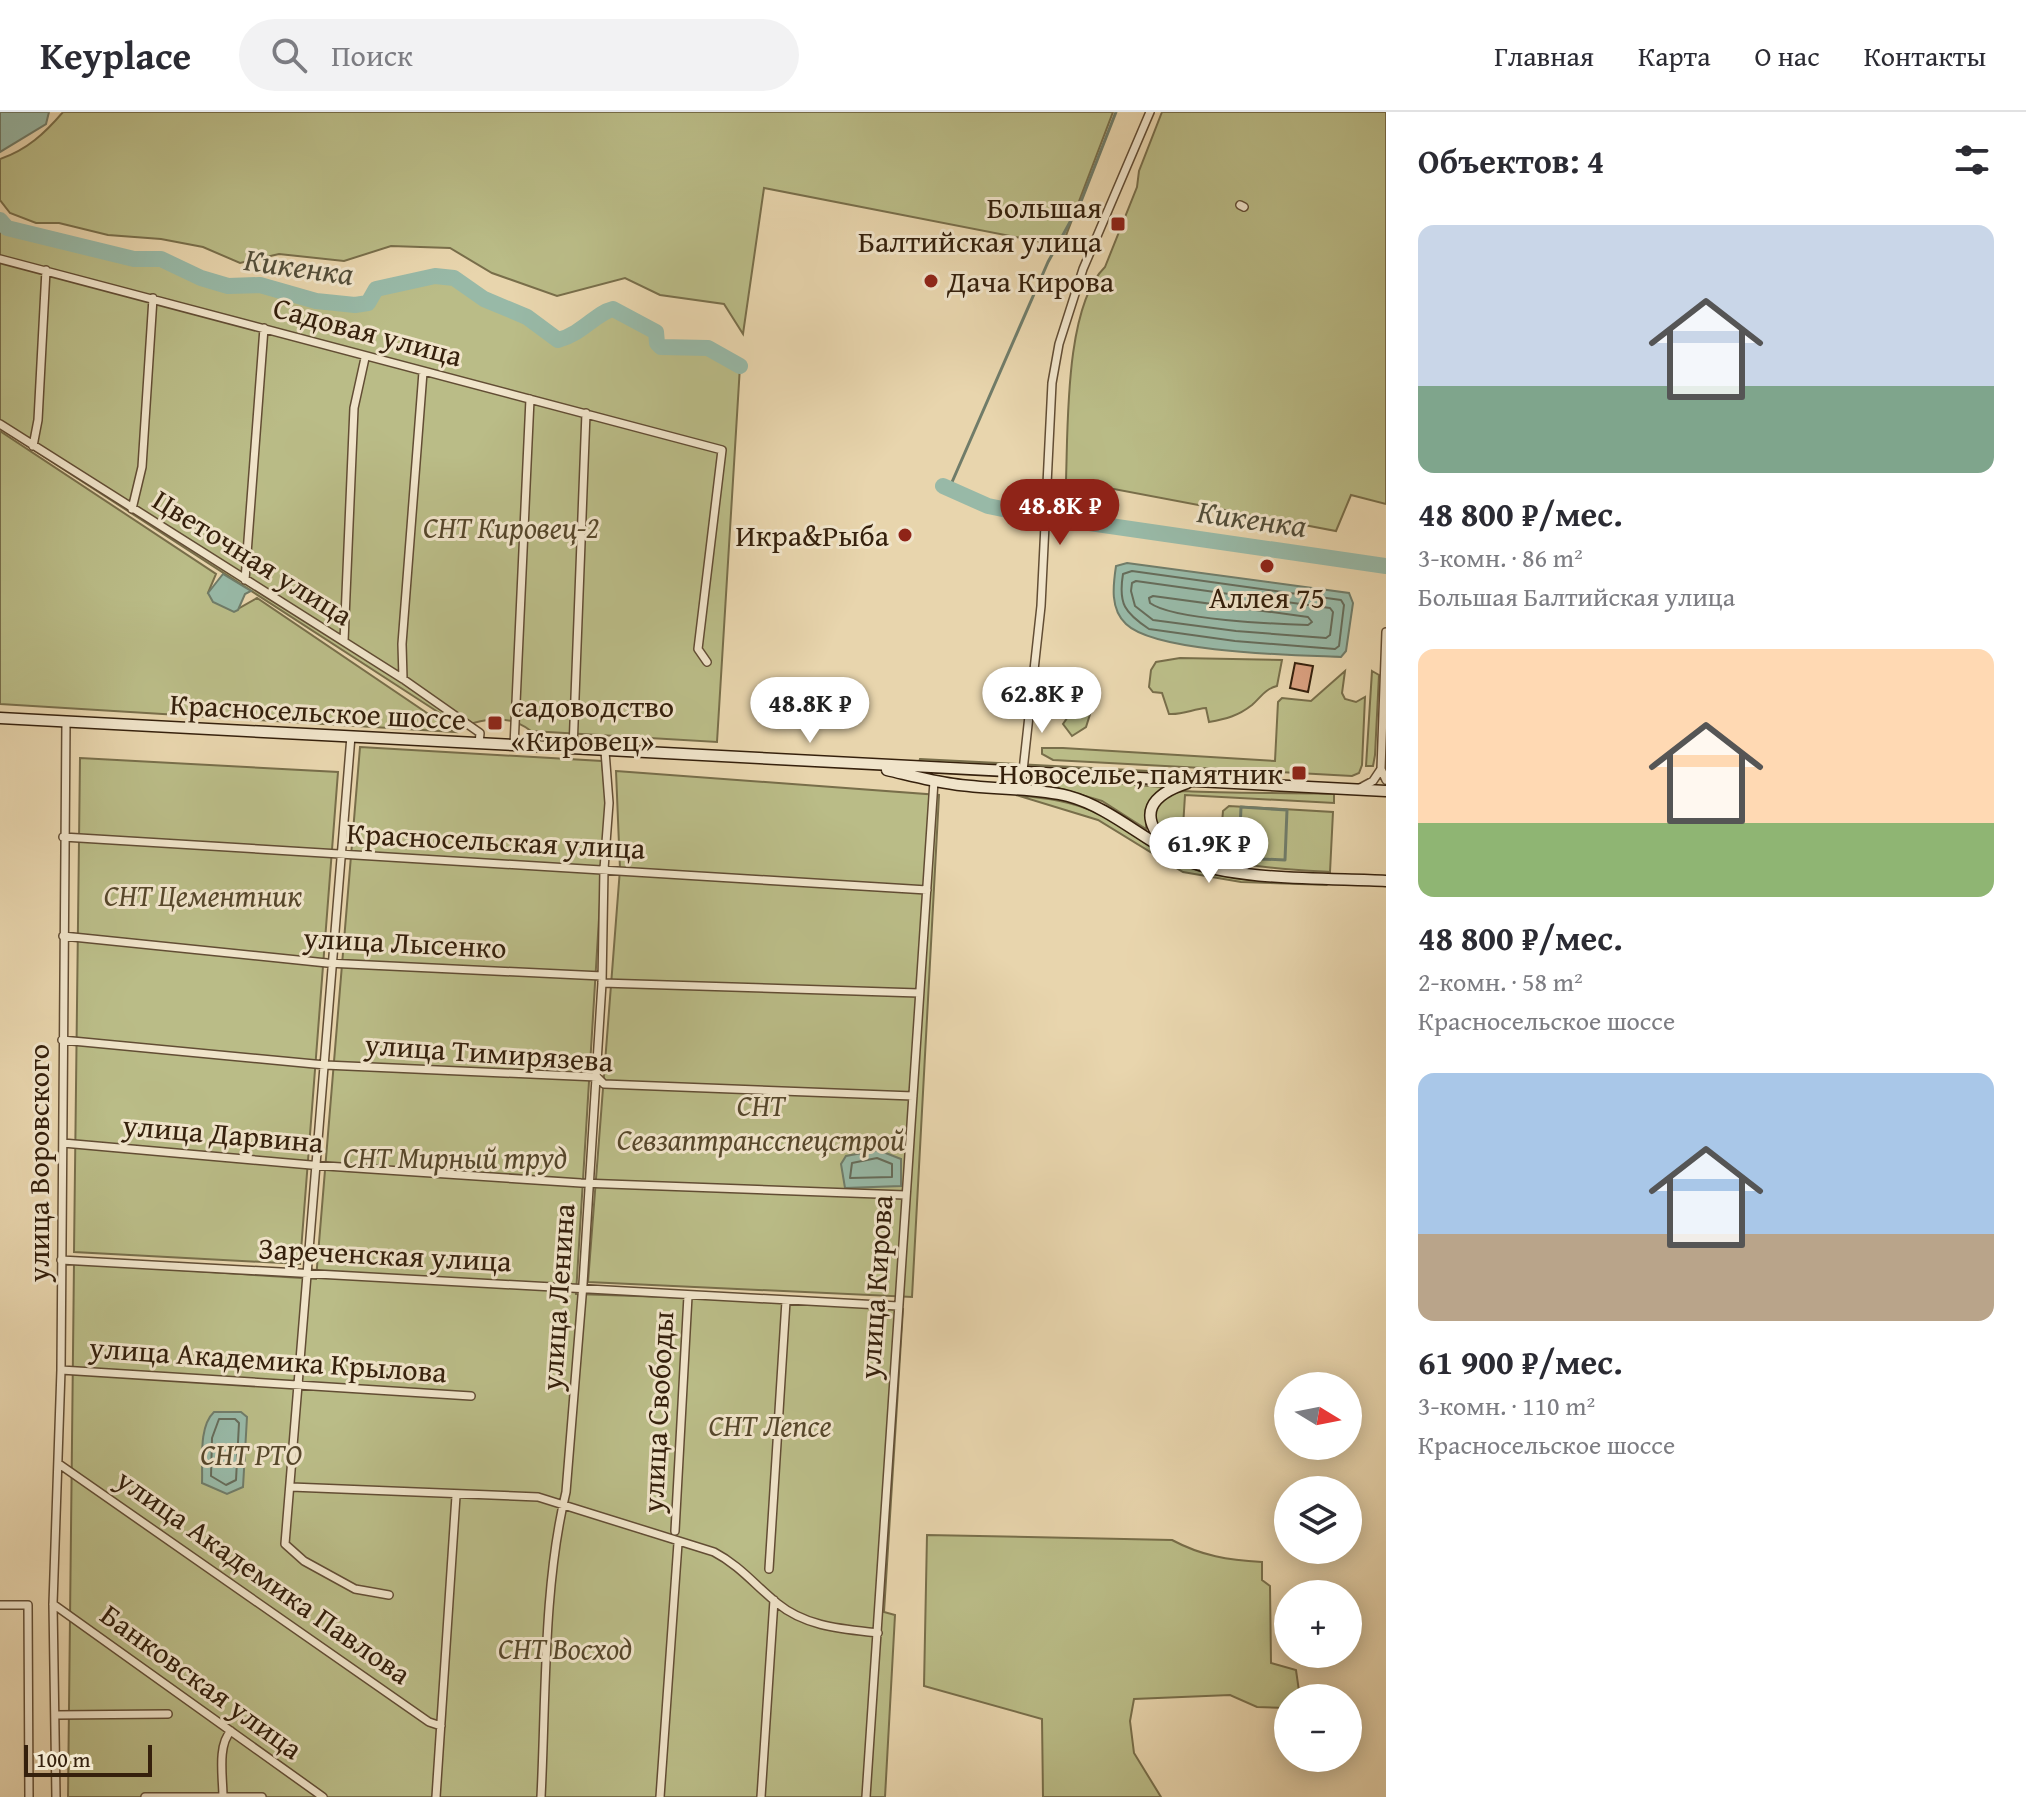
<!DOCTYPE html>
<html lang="ru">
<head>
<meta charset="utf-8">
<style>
  body { margin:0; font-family:"Gentium Book Plus",serif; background:#f2f2f3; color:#2b2b33; height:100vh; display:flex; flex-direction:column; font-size:30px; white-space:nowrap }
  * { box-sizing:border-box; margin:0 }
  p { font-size:26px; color:#7c7c81 }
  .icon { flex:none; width:44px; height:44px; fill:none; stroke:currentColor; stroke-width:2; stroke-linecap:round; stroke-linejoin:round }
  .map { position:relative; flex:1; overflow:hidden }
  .panel { display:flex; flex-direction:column; background:#fff; width:640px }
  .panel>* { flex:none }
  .needle { width:52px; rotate:100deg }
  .fabs { position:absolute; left:1274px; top:1260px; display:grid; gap:16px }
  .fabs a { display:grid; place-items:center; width:88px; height:88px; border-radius:50%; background:#fff; box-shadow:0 4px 20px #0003; font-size:40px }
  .scale { position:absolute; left:24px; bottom:20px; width:128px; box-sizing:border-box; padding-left:8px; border:4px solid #35200c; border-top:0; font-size:22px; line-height:28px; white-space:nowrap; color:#35200c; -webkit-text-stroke:6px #f0e4ca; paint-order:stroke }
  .price { position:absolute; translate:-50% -68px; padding:0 18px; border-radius:28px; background:#fff; color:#222; font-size:26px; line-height:52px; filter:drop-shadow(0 2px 4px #0008) }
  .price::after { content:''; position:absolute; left:50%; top:48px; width:24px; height:18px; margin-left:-12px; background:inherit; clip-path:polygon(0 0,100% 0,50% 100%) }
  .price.active { background:#8f2418; color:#fff }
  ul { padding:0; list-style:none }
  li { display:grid; align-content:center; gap:16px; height:424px; padding:0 32px }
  li span { display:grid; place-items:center; height:248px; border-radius:16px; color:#555 }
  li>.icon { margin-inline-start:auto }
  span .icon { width:144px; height:144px; fill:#fffc; stroke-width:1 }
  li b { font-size:34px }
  h2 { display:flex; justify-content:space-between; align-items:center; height:96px; padding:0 32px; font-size:34px }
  header { display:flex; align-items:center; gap:48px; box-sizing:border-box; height:112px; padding:0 40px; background:#fff; border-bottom:2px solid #e1e1e2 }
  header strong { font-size:38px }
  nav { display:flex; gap:44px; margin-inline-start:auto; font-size:28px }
  .search { width:560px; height:72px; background:#f2f2f3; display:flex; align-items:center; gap:20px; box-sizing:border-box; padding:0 28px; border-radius:44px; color:#7c7c81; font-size:30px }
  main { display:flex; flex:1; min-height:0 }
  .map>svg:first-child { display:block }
  .green { fill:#babc87; stroke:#786e4a; stroke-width:2 }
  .water { fill:#98b9a7; stroke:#707c69; stroke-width:2 }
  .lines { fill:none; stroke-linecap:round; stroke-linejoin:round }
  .shore { stroke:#666c5a; stroke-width:2 }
  .stream { stroke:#707c69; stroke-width:3 }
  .river { stroke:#98b9a7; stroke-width:16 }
  .building { fill:#dba181; stroke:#35200c; stroke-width:2 }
  .minor-casing { stroke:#624d34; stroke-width:10 }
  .secondary-casing { stroke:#35200c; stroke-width:13 }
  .minor { stroke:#f0e4ca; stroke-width:7 }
  .secondary { stroke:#f0e4ca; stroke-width:10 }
  .poi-dot { fill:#8f2418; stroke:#f0e4ca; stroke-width:3 }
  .labels { text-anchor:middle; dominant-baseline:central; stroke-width:6; stroke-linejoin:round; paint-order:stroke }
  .poi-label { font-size:30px; fill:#35200c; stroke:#f0e4ca; text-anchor:end }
  .street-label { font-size:30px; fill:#35200c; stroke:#f0e4ca }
  .park-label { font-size:30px; font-style:italic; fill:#56472b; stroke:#f0e4ca }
  .water-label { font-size:32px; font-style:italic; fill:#534e3a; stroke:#f0e4ca }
</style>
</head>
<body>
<header>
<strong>Keyplace</strong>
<div class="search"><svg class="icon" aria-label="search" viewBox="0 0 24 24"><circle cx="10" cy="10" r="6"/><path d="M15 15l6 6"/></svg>Поиск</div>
<nav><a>Главная</a><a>Карта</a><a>О нас</a><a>Контакты</a></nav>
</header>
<main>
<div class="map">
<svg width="1386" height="1685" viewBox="0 0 1386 1685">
  <rect width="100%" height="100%" fill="#e8d5ad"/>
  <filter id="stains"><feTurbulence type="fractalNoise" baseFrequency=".0025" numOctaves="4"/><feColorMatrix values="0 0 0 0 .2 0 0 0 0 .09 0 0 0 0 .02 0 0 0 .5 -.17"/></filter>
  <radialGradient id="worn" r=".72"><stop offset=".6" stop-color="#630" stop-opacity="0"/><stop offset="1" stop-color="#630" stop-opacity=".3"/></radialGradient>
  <!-- green -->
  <path class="green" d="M 63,0 L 1113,0 L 1062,134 L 764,76 L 743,222 L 724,192 L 660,183 L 625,166 L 557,184 L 492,161 L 450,136 L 391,134 L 344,149 L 279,142 L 240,151 L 203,135 L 161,127 L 108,123 L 59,111 L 36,111 L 10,101 L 0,88 L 0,47 C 27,38 45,21 63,0 Z
    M 1162,0 L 1386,0 L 1386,392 L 1351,383 L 1336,419 L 1066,368 C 1068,314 1065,194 1105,155 L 1137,75 L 1139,59 Z
    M 0,114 L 4,118 L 134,147 L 161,147 L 201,166 L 228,174 L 260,173 L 316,189 L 355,193 L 368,191 L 376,177 L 435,164 L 454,166 L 484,187 L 527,205 L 558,228 C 575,224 607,196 614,197 C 627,199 644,210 657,215 L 657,231 L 662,235 L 708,236 L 740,254 L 717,630 L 531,619 C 509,602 485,606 461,615 L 0,316 Z
    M 0,319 L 216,462 L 208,481 L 234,499 L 257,486 L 455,620 L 0,592 Z
    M 1180,546 L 1282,548 L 1277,574 C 1265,577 1261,585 1252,593 C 1238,604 1226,607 1209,610 L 1206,596 C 1193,597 1183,603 1169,602 L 1162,581 L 1153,580 L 1149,575 L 1151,558 L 1156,550 Z
    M 1345,559 L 1342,581 L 1345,587 L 1356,590 L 1365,585 L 1362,653 L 1359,661 L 1352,664 L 1053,648 L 1042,642 L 1042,636 L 1063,636 L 1275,649 L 1278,590 L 1282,586 L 1311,589 Z
    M 1372,559 L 1379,563 L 1375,643 L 1373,654 L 1366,654 Z
    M 1087,588 L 1092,596 L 1086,615 L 1072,624 L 1063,612 L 1079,589 Z
    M 360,635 L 602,649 L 606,692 L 576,1182 L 786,1189 L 903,1197 L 884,1500 L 895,1503 L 885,1685 L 68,1685 L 74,1151 L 316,1167 Z
    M 80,646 L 338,660 L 300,1152 L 74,1140 Z
    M 920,647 L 1245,664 L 1276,664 L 1236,667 L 919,650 Z
    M 616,659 L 939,683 L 912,1185 L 588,1170 L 620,757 Z
    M 1059,667 L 1162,675 L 1147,694 L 1146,717 L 1102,689 L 1058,676 Z
    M 1185,679 C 1235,682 1284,680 1334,682 L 1334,691 L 1185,683 L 1182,731 L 1220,734 L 1223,699 L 1229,694 L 1333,700 L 1330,760 C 1298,758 1143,753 1156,699 C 1159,685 1172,680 1185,679 Z
    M 1016,683 C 1045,686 1073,689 1099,702 C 1133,719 1162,748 1200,759 C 1225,766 1315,766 1325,773 L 1241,770 L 1183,760 L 1098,708 Z
    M 927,1423 L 1172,1428 C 1202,1444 1228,1448 1262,1450 L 1262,1468 L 1270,1474 L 1271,1551 L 1296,1558 L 1300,1586 L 1288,1586 L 1288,1596 L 1257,1595 L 1230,1583 L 1134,1587 L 1130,1609 L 1134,1641 L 1161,1685 L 1043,1685 L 1042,1607 L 924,1574 Z"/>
  <!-- water -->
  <path class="water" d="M 0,0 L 49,0 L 46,12 L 0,40 Z
    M 1127,451 L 1349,481 L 1353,491 L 1346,539 L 1341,545 C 1296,543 1156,541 1126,512 C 1110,497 1113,474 1116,454 Z
    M 223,462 L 251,479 L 245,482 L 238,498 L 234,500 L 213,490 L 208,481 Z
    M 878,1038 L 901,1047 L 901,1074 L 845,1076 L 841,1052 L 846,1044 Z
    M 214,1300 L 241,1300 L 247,1305 L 243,1375 L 227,1382 L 202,1371 C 203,1350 198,1315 214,1300 Z"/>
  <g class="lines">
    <!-- shore -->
    <path class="shore" d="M 1132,459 L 1341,488 L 1344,493 L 1339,534 L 1335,537 L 1235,529 L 1149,517 C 1125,501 1118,492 1123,462 Z
      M 1136,469 L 1330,496 L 1333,500 L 1330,523 L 1326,526 L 1236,519 L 1153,508 L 1135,494 L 1131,479 L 1132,471 Z
      M 1153,484 L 1308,505 L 1312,510 L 1308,513 C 1276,512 1173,508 1150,491 L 1149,486 Z
      M 877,1046 L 892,1052 L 892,1065 L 850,1066 L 852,1051 Z
      M 219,1307 L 235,1307 L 239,1311 L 236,1368 L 226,1373 L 211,1364 L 212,1326 Z"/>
    <!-- stream -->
    <path class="stream" d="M 949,377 L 1048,150 L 1080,92 L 1116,0
      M 1382,453 L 1383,448
      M 1241,695 L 1287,698 L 1285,748 L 1239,746 Z"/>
    <!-- river -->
    <path class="river" d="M 0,108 L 7,116 L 134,147 L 161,147 L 201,166 L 228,174 L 260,173 L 316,189 L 355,193 L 368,191 L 376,177 L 435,164 L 454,166 L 484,187 L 527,205 L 558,228 C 582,222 596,201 613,197 L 656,220 L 657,231 L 661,235 L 708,236 L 740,254
      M 943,374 L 988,394 L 1017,400
      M 1062,407 L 1386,454"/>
  </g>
  <!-- building -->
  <path class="building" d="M 1295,551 L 1313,554 L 1308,580 L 1290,576 Z"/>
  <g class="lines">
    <!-- minor casing -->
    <g class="minor-casing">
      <path id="minor" d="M 1240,93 L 1244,95
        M 0,147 L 722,338 L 698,537 L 707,550
        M 0,312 L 403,567 L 480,621 L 479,632
        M 33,334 L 38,308 L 46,158
        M 132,397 L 142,355 L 153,186
        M 245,468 L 264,216
        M 1386,520 L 1381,657 L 1386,668
        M 344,529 L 354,296 L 365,246
        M 403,567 L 402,532 L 423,260
        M 351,624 L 285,1432 L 304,1449 L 355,1477 L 389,1483
        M 514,634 L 530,287
        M 573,637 L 586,301
        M 1360,676 L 1373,669 L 1381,657
        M 1021,677 L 1041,494 L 1052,271 L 1059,232 L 1083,157 L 1150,0
        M 63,725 L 927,778
        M 63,824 L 327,851 L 602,864
        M 602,871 L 919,881
        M 62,928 L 325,953 L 597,965 L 604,972 L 913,984
        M 63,1031 L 311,1053 L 581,1071 L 905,1083
        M 61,1148 L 898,1194
        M 61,1258 L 471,1284
        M 59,1352 L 429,1610 L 441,1614
        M 291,1375 L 538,1385 L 714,1440 C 739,1453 755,1473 777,1491 C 806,1515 843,1517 878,1521
        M 675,1419 L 688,1184
        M 769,1457 L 786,1189
        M 53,1492 L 323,1685
        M 0,1493 L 28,1493 L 29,1685
        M 56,1603 L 168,1602
        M 56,1685 L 53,1492 L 61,1258 L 66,610
        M 145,1685 L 262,1685
        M 223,1685 C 223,1666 217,1633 231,1619
        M 436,1685 L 456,1384
        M 541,1685 C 546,1588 543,1474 566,1380 L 583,1172 L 602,871 L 604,757 L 609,691 L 605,639
        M 660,1685 L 678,1431
        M 761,1685 L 774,1488
        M 866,1685 L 934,669"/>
    </g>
    <!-- secondary casing -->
    <g class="secondary-casing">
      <path id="secondary" d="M 0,606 L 1386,679
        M 887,658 C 909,663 931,669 953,672 C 991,678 1031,675 1068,684 C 1112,696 1145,730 1186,748 C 1234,769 1331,766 1386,769
        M 1166,733 C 1137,702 1151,683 1187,671"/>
    </g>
    <!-- minor -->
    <use href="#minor" class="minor"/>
    <!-- secondary -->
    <use href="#secondary" class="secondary"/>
  </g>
  <!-- markers -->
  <g class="poi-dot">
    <rect x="1110" y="104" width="16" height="16" rx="4"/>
    <circle cx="931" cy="169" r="8"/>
    <circle cx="905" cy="423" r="8"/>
    <circle cx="1267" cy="454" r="8"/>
    <rect x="487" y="603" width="16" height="16" rx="4"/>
    <rect x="1291" y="653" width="16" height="16" rx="4"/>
  </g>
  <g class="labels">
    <!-- poi labels -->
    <g class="poi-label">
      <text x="1102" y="95">Большая<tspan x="1102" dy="34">Балтийская улица</tspan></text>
      <text x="947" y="169" text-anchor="start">Дача Кирова</text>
      <text x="889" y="423">Икра&amp;Рыба</text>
      <text x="1267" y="485" text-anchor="middle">Аллея 75</text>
      <text x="511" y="594" text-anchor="start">садоводство<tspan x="511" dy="34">«Кировец»</tspan></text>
      <text x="1283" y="661">Новоселье, памятник</text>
    </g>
    <!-- street labels -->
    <g class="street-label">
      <text transform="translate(368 219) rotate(15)">Садовая улица</text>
      <text transform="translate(253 445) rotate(32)">Цветочная улица</text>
      <text transform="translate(318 599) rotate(3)">Красносельское шоссе</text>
      <text transform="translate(496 728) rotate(3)">Красносельская улица</text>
      <text transform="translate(405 830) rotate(3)">улица Лысенко</text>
      <text transform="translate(489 940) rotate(4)">улица Тимирязева</text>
      <text transform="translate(223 1021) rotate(5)">улица Дарвина</text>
      <text transform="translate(38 1051) rotate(-90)">улица Воровского</text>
      <text transform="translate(385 1142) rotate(3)">Зареченская улица</text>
      <text transform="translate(875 1175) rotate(-86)">улица Кирова</text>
      <text transform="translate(557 1185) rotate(-86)">улица Ленина</text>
      <text transform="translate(268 1247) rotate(4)">улица Академика Крылова</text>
      <text transform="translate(657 1300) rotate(-87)">улица Свободы</text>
      <text transform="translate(264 1464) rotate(35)">улица Академика Павлова</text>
      <text transform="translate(202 1569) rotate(36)">Банковская улица</text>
    </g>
    <!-- park labels -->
    <g class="park-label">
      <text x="511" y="415">СНТ Кировец-2</text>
      <text x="203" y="783">СНТ Цементник</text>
      <text x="761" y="993">СНТ<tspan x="761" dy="34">Севзаптрансспецстрой</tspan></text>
      <text x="455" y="1045">СНТ Мирный труд</text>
      <text x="770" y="1313">СНТ Лепсе</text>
      <text x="251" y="1342">СНТ РТО</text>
      <text x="565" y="1536">СНТ Восход</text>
    </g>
    <!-- water labels -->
    <g class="water-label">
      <text transform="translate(299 154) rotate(8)">Кикенка</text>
      <text transform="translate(1252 406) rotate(8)">Кикенка</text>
    </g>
  </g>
  <rect width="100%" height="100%" filter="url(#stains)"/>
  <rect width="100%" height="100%" fill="url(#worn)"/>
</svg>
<div class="fabs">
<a><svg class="needle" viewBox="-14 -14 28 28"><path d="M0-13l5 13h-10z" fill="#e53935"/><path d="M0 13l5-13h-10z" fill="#7c7c81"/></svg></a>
<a><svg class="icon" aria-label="layers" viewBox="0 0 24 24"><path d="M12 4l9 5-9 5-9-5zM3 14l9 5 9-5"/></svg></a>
<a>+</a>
<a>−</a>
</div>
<div class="scale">100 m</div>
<b class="price active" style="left:1060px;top:435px">48.8K ₽</b>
<b class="price" style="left:1042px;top:623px">62.8K ₽</b>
<b class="price" style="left:810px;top:633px">48.8K ₽</b>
<b class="price" style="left:1209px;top:773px">61.9K ₽</b>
</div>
<section class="panel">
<h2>Объектов: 4<svg class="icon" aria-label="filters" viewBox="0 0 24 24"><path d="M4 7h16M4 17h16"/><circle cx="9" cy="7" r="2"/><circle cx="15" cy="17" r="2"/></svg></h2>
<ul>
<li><span style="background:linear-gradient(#c9d6e8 65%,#7fa58c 0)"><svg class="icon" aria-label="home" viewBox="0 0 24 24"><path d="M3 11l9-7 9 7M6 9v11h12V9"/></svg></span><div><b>48 800 ₽/мес.</b><p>3-комн. · 86 m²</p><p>Большая Балтийская улица</p></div></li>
<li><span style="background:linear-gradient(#ffd9b3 70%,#8fb573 0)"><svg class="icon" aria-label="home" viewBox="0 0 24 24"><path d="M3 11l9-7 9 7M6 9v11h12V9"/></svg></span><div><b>48 800 ₽/мес.</b><p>2-комн. · 58 m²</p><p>Красносельское шоссе</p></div></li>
<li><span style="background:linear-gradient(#a9c7e8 65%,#b9a48a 0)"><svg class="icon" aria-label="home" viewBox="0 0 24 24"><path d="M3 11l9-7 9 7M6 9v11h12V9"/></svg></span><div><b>61 900 ₽/мес.</b><p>3-комн. · 110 m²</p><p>Красносельское шоссе</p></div></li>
</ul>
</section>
</main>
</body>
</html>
